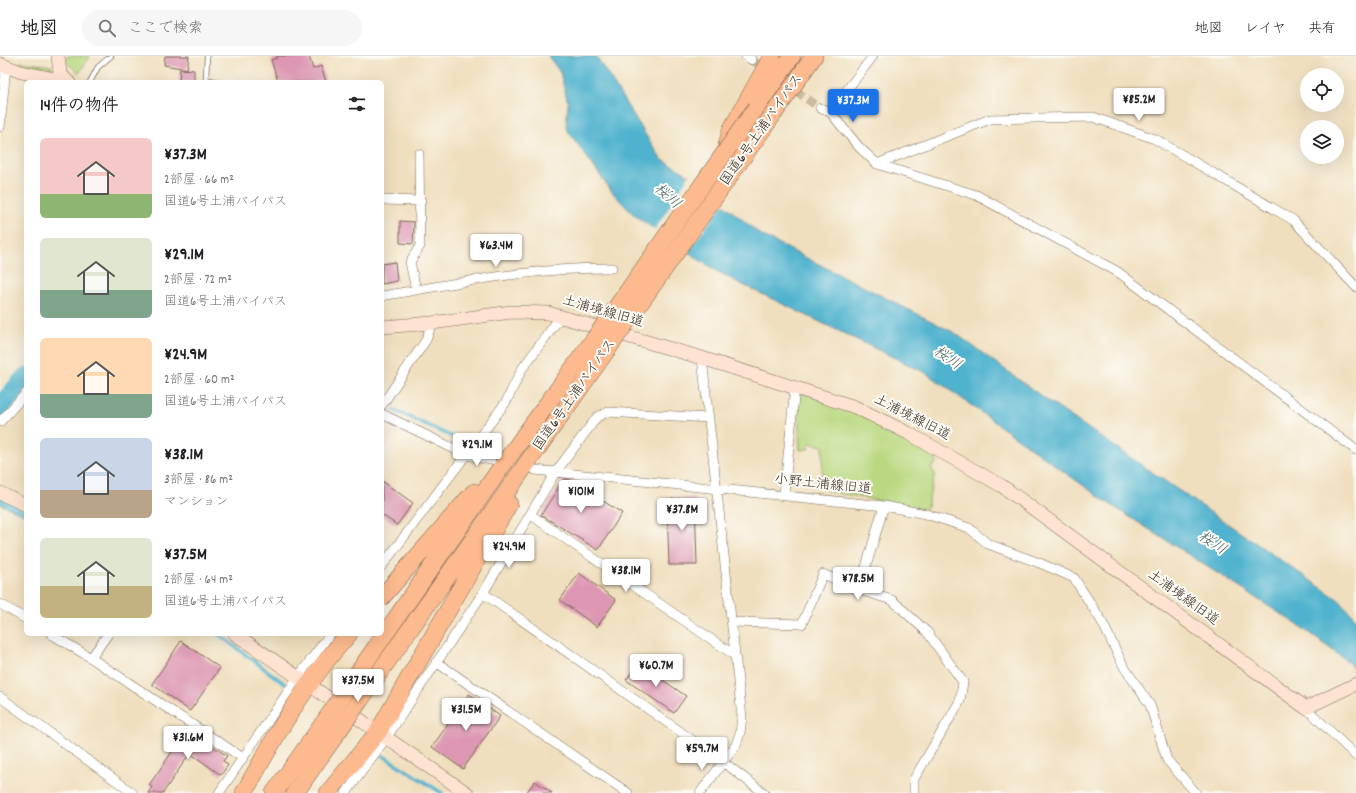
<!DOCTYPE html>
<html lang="ja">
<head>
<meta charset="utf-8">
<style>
  body { margin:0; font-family:Dekko,"Klee One",sans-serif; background:#f6f6f6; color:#202124; height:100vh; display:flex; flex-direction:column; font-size:15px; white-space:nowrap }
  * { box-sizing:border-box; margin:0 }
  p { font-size:13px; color:#757577 }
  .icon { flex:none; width:22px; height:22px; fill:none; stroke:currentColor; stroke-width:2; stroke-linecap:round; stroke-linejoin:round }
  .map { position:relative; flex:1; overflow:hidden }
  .drawer { position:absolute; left:24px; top:24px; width:360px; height:556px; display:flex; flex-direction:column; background:#fff; border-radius:6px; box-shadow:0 4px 16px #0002 }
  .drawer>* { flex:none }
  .tools { position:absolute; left:1300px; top:12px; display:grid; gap:8px }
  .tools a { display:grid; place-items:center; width:44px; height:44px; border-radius:50%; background:#fff; box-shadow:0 4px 16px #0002; font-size:20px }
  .price { position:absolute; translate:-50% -34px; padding:0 9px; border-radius:4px; background:#fff; color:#222; font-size:13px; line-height:26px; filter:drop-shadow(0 1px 2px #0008) }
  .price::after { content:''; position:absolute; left:50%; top:24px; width:12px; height:9px; margin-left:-6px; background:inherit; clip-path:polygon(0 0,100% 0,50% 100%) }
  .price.on { background:#1a73e8; color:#fff }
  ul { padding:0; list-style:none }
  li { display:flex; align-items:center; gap:12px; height:100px; padding:0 16px }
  li span { display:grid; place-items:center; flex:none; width:112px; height:80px; border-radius:6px; color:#555 }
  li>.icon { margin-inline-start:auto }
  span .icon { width:48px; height:48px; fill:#fffc; stroke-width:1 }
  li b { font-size:17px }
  h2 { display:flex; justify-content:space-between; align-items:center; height:48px; padding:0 16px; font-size:17px }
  header { display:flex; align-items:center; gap:24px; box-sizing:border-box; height:56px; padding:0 20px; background:#fff; border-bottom:1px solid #e0e0e0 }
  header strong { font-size:19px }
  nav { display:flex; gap:22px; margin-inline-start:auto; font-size:14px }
  .search { width:280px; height:36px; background:#f6f6f6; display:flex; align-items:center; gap:10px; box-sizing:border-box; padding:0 14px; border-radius:22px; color:#757577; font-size:15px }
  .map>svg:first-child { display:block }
  .green { fill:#b9d87f; stroke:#7a814e }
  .water { fill:#4fb2ce; stroke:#456e76 }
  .pier { fill:#f0dfbe }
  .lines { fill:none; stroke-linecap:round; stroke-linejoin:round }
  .stream { stroke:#4fb2ce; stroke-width:3.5 }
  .river { stroke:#4fb2ce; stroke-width:20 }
  .building { fill:#dd97b3 }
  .street-tunnel { stroke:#ccbb9e; stroke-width:9; stroke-dasharray:9 4.5; stroke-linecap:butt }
  .lane-casing { stroke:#7a6956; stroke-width:6 }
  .street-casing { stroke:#7a6956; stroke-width:10 }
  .secondary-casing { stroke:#7a6956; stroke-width:14 }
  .highway-casing { stroke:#7a6956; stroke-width:18 }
  .lane { stroke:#fff; stroke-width:4.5 }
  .street { stroke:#fff; stroke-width:9 }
  .secondary { stroke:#fee3d2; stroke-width:13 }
  .highway { stroke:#fcba8e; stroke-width:17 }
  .highway-bridge-casing { stroke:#7a6956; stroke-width:18; stroke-linecap:butt }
  .highway-bridge { stroke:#fcba8e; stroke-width:17 }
  .labels { text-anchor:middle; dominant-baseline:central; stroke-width:4; stroke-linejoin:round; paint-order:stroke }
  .street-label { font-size:14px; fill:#3b2a1e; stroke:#fdfcf7 }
  .water-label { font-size:15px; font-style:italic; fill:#436064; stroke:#fdfcf7 }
</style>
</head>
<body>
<header>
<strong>地図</strong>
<div class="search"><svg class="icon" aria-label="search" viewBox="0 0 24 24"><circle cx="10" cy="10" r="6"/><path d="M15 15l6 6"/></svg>ここで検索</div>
<nav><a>地図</a><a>レイヤ</a><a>共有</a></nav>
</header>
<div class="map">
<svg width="1356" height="737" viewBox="0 0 1356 737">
  <rect width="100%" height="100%" fill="#fdfcf7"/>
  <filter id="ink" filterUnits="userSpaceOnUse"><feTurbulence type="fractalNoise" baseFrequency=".025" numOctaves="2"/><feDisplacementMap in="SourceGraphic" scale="8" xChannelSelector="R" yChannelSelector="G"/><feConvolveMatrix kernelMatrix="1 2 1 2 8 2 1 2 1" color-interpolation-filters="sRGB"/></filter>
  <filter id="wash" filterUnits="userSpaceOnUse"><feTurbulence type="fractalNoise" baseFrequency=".012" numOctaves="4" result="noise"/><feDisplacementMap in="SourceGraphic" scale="16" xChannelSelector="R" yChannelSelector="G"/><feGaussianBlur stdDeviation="0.9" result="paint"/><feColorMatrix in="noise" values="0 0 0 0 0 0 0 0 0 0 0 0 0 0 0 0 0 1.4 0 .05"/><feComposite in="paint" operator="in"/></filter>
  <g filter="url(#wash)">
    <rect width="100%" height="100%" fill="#f0dfbe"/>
    <!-- green -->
    <path class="green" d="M 67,0 L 90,0 L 79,17 L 66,6 Z
      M 21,6 L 51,10 L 53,13 L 41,13 L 20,9 Z
      M 797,335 L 854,355 L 937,399 L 936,407 L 931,412 L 935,418 L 926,454 L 828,435 L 822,424 L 823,390 L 809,387 L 808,393 L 800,394 Z"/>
    <!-- water -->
    <path class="water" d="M 548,0 L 596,0 L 661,103 L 684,116 L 761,179 L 955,277 L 1048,345 L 1339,544 L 1356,563 L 1356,616 L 1347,605 L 1301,571 L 1105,445 L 926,317 L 739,227 L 713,213 L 634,159 L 612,136 L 566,72 L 568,47 L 560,16 Z
      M 0,440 L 26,452 L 26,459 L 0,448 Z"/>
    <!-- pier -->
    <path class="pier" d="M 690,118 L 724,146 L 687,197 L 654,175 Z"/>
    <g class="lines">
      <!-- stream -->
      <path class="stream" d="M 394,354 L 470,389
        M 218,578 L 285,628
        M 382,699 L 442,737"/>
      <!-- river -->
      <path class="river" d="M 0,351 L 26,321"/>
    </g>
    <g id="blocks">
      <!-- building -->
      <path class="building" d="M 165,0 L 189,0 L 187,13 L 164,9 Z
        M 277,0 L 309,0 L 313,13 L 321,10 L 326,26 L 278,26 L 271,4 L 277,2 Z
        M 180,13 L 194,14 L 194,26 L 179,26 Z
        M 400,165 L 414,166 L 413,188 L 400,187 Z
        M 395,206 L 397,225 L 382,228 L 382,208 Z
        M 564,423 L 568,423 L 622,457 L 598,494 L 541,459 Z
        M 382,425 L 413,447 L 397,469 L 382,459 Z
        M 695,442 L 697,509 L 669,509 L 667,443 Z
        M 579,517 L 616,544 L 597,571 L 560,544 Z
        M 181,585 L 220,612 L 190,655 L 152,628 Z
        M 638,607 L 686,640 L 674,657 L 626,624 Z
        M 469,638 L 500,660 L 463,713 L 432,691 Z
        M 188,673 L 227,700 L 223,705 L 228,709 L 221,719 L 190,697 L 163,737 L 148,737 L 152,731 L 149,729 Z
        M 535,725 L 552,737 L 526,737 Z"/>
    </g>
  </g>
  <g filter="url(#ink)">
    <use href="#blocks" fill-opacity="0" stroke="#7a6956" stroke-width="1"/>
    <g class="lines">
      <!-- street-tunnel -->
      <path class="street-tunnel" d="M 752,4 L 820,52"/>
      <!-- lane casing -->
      <g class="lane-casing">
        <path id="lane" d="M 207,0 L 206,23 L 218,26
          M 90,26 L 98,11 L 111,0"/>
      </g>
      <!-- street casing -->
      <g class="street-casing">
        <path id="street" d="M 746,0 L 752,4
          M 820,52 L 830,56 L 859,91 L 877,108 L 976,139 L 1118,216 L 1356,394
          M 830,56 L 873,0
          M 0,71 L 6,11
          M 877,108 L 990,63 L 1093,61 L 1155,83 L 1293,164 L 1356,231
          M 382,144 L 421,145
          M 416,234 L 410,206 L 420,190 L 419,98
          M 382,240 C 457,227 537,211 612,212
          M 382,349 L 426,284 L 432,267
          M 382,358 L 467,399 L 491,404
          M 0,366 L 26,337
          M 535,414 L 884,450 L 859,534 L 892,544 L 927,576 L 963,626 L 960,645 L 914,723 L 914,737
          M 784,439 L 795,331
          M 884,450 L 926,458 L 969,472 L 988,488 L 1042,508 L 1074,522 L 1101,564 L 1124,611 L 1150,649 L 1167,704 L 1196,737
          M 531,459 L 734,599
          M 382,510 L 506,346 L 522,313 L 561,260
          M 483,537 L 722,705 L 764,737
          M 0,548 L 26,563
          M 731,566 L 802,568 L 823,518 L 859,534
          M 51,578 L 91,602 L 243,702
          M 91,602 L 108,578
          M 436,606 L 628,737
          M 0,641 L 133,737
          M 1306,652 L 1356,700
          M 219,737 L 298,621 L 330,578
          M 346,737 L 386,682 L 483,537 L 555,417 L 597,361 L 608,356 L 709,362
          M 700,737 L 736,689 L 740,677 L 742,661 L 702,302"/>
      </g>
      <!-- secondary casing -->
      <g class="secondary-casing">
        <path id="secondary" d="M 58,0 L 60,17 L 68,26
          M 0,8 L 21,16 L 69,26
          M 382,271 L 432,267 L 511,256 L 548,257 L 702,302 L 855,351 L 908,377 L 1002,430 L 1306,652 L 1356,628
          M 0,437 L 26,449
          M 235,578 L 467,737"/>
      </g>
      <!-- highway casing -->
      <g class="highway-casing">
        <path id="highway" d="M 756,52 L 792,0
          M 772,60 L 814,0
          M 727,89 L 731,74 L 772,0
          M 382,541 L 474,436
          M 346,634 L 500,413 L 595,282
          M 360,644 L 609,291
          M 244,737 C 274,682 306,625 349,578
          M 274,737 L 325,665
          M 295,737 L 339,674
          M 328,737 L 378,676 L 509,448"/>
      </g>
      <!-- lane -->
      <use href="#lane" class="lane"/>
      <!-- street -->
      <use href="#street" class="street"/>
      <!-- secondary -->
      <use href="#secondary" class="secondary"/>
      <!-- highway -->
      <use href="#highway" class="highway"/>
      <!-- highway-bridge casing -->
      <g class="highway-bridge-casing">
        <path id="highway-bridge" d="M 595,282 L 756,52
          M 609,291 L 772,60
          M 325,665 L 346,634
          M 339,674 L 360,644"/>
      </g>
      <!-- highway-bridge -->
      <use href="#highway-bridge" class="highway-bridge"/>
    </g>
  </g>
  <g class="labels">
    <!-- street labels -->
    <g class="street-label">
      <text transform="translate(762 74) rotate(-55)">国道6号土浦バイパス</text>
      <text transform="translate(603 256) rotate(16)">土浦境線旧道</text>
      <text transform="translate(575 339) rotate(-55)">国道6号土浦バイパス</text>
      <text transform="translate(912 362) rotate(27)">土浦境線旧道</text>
      <text transform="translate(823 429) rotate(6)">小野土浦線旧道</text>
      <text transform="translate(1183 542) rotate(36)">土浦境線旧道</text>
    </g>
    <!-- water labels -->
    <g class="water-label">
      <text transform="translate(667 141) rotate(42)">桜川</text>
      <text transform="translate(947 303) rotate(34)">桜川</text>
      <text transform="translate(1212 488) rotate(33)">桜川</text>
    </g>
  </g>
</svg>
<div class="tools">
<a><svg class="icon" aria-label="locate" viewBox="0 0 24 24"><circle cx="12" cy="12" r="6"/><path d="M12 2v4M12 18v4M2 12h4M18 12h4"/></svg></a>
<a><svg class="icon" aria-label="layers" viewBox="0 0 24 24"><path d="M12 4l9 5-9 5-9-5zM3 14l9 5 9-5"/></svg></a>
</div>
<b class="price" style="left:1139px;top:66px">¥85.2M</b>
<b class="price on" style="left:853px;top:67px">¥37.3M</b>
<b class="price" style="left:496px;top:212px">¥63.4M</b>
<b class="price" style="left:477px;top:411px">¥29.1M</b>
<b class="price" style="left:581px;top:458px">¥101M</b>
<b class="price" style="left:682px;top:476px">¥37.8M</b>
<b class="price" style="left:509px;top:513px">¥24.9M</b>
<b class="price" style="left:626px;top:537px">¥38.1M</b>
<b class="price" style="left:858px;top:545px">¥78.5M</b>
<b class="price" style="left:656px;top:632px">¥60.7M</b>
<b class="price" style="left:358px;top:647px">¥37.5M</b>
<b class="price" style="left:466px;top:676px">¥31.5M</b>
<b class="price" style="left:188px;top:704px">¥31.6M</b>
<b class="price" style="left:702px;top:715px">¥59.7M</b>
<section class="drawer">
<h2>14件の物件<svg class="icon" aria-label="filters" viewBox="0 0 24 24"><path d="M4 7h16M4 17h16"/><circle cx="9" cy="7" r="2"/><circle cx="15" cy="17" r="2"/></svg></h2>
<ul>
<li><span style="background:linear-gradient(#f6c9c9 70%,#8fb573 0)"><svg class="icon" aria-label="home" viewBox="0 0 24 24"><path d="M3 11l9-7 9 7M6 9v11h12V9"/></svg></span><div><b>¥37.3M</b><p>2部屋 · 66 m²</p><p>国道6号土浦バイパス</p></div></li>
<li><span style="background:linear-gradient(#dfe7d0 65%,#7fa58c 0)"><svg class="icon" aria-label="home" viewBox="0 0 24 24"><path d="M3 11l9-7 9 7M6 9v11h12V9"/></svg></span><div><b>¥29.1M</b><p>2部屋 · 72 m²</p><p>国道6号土浦バイパス</p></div></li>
<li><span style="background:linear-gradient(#ffd9b3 70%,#7fa58c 0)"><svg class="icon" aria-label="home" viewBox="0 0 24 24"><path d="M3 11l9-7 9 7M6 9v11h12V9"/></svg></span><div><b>¥24.9M</b><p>2部屋 · 60 m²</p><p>国道6号土浦バイパス</p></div></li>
<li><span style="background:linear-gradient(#c9d6e8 65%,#b9a48a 0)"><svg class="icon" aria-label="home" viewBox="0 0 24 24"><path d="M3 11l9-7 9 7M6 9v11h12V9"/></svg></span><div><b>¥38.1M</b><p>3部屋 · 86 m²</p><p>マンション</p></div></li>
<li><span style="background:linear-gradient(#dfe7d0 60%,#c2b280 0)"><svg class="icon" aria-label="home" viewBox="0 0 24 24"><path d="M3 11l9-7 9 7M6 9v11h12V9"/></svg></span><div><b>¥37.5M</b><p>2部屋 · 64 m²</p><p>国道6号土浦バイパス</p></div></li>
</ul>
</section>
</div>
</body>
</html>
